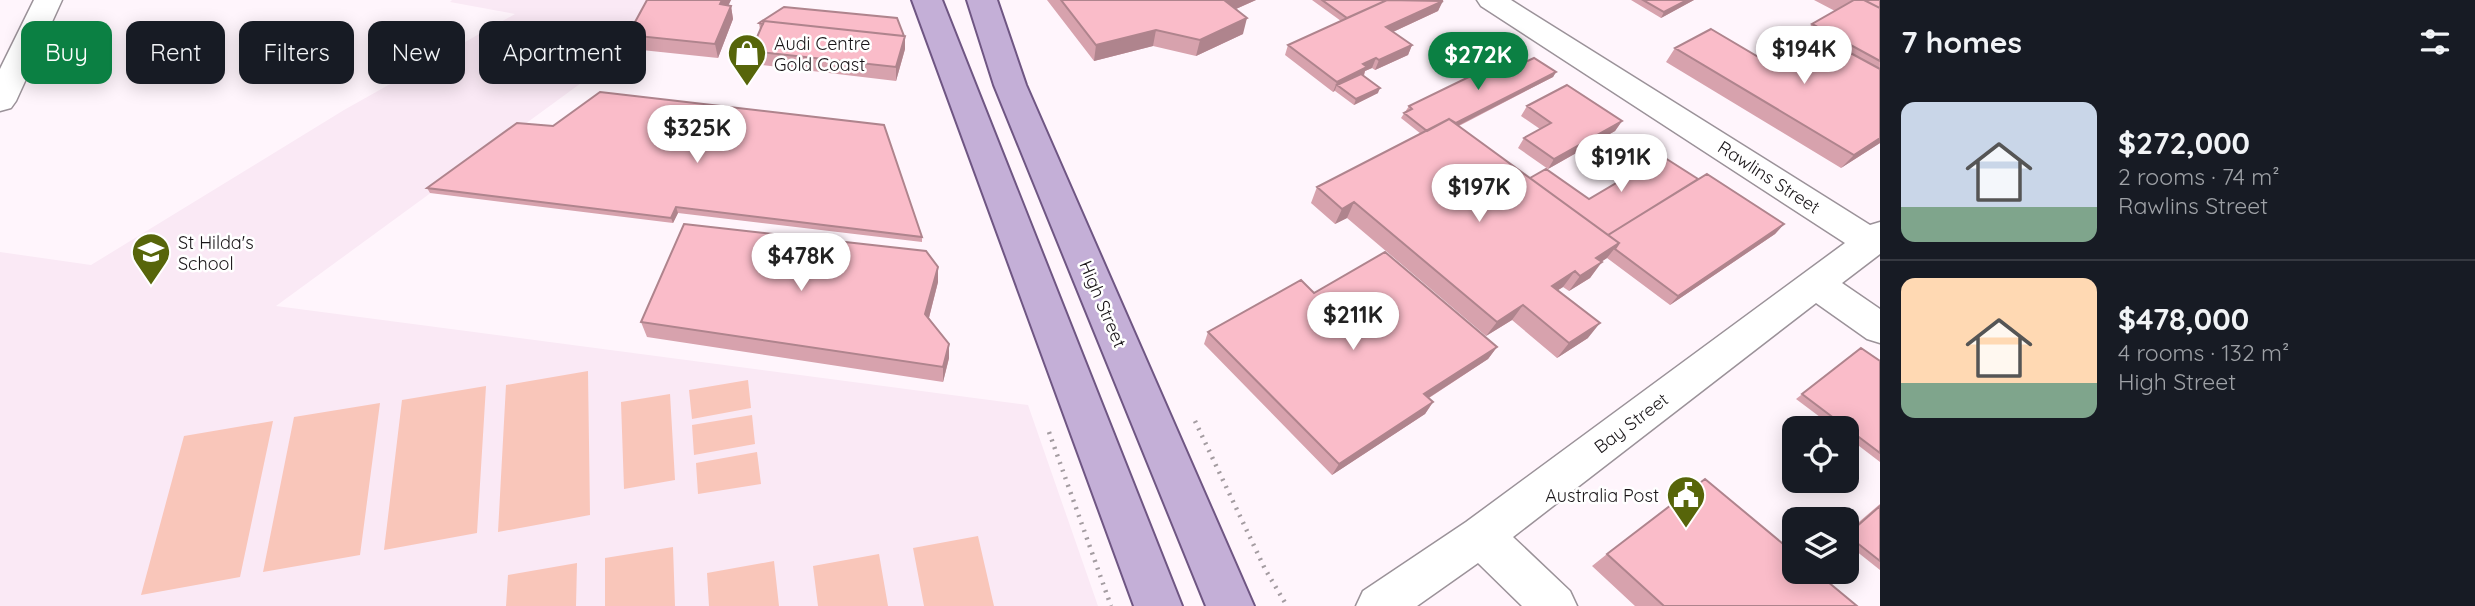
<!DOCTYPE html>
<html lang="en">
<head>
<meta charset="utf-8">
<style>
  body { margin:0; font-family:Quicksand,sans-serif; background:#20242c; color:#f1f3f6; height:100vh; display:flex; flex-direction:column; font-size:26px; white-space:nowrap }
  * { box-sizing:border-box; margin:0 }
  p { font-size:23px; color:#9ea1a6 }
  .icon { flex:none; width:38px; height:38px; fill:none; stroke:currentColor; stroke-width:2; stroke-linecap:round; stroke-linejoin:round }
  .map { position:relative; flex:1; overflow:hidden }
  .sheet { display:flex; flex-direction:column; background:#171b24; width:595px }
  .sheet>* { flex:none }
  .hud { position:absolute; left:21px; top:21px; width:665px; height:63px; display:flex; gap:14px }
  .buttons { position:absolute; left:1782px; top:416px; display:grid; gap:14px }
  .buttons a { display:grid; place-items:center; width:77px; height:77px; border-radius:14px; background:#171b24; box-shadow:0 4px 18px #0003; font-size:35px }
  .price { position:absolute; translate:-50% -60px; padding:0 16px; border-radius:24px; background:#fff; color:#222; font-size:23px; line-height:46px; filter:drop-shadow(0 2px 4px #0008) }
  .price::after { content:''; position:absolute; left:50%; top:42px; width:21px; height:16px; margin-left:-10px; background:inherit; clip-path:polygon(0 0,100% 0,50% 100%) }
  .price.current { background:#0b8043; color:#fff }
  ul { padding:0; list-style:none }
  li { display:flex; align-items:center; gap:21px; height:175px; padding:0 21px }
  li+li { border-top:2px solid #363941 }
  li span { display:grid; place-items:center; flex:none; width:196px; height:140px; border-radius:14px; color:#555 }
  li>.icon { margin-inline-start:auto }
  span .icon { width:84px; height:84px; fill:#fffc; stroke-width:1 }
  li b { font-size:30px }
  h2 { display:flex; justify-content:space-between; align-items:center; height:84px; padding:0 21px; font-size:30px }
  .pill { padding:0 24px; border-radius:14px; background:#171b24; box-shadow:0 4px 18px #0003; font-size:24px; line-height:63px }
  .pill.current { background:#0b8043; color:#fff }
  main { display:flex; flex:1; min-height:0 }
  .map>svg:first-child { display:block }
  .built { fill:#fae9f5 }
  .green { fill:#f9c6ba }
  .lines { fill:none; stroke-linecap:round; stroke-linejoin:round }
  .minor-casing { stroke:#9b9299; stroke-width:3 }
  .major-casing { stroke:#6f5683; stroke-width:4 }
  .path { stroke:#a49ca1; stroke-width:4.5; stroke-dasharray:2 6; stroke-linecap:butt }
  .minor { fill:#fff; fill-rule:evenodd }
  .major { fill:#c4afd7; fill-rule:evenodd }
  .wall { fill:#d7a2ad }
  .shaded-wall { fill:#af848d }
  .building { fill:#fabcc9; stroke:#af848d; stroke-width:2 }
  .labels { text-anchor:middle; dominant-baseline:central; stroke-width:5; stroke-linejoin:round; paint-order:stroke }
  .poi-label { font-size:18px; fill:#191518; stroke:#fff; text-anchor:start }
  .street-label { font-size:18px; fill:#191518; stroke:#fff }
</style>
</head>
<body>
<main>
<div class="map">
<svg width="1880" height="606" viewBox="0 0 1880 606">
  <rect width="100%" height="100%" fill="#fff5fc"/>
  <!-- built -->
  <path class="built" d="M 452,0 L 655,0 L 629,48 L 276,306 L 1028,405 L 1098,606 L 0,606 L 0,252 L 91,265 L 344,110 L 515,14 L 450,2 Z"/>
  <!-- green -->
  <path class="green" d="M 588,371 L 590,515 L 498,532 L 506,385 Z
    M 748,380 L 751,408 L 692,419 L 689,390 Z
    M 486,386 L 477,533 L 384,550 L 402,400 Z
    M 670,394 L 675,480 L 624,489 L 621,402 Z
    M 380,403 L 360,555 L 263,572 L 294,417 Z
    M 752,415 L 755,444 L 694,455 L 692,425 Z
    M 273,421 L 240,577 L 141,595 L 184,436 Z
    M 757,452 L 761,484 L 698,494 L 696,463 Z
    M 978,536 L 994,606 L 924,606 L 913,548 Z
    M 673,547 L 675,606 L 605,606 L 605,558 Z
    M 879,554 L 888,606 L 818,606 L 813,566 Z
    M 774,561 L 779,606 L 709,606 L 707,573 Z
    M 577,563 L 576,606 L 506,606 L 508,575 Z"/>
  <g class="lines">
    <!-- minor casing -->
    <g class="minor-casing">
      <path id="minor" d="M 34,0 L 62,0 L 16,101 L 11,108 L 0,111 L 0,69 Z
        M 1477,0 L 1511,0 L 1870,225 L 1880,222 L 1880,254 L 1842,283 L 1880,309 L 1880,343 L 1867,339 L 1816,303 L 1513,537 L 1570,591 L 1577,606 L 1522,606 L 1478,563 L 1417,606 L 1356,606 L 1363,591 L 1466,522 L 1845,243 L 1481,6 Z"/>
    </g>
    <!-- major casing -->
    <g class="major-casing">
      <path id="major" d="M 912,0 L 942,0 L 1182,606 L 1134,606 Z
        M 967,0 L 997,0 L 1026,85 L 1254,606 L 1206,606 L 994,85 Z"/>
    </g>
    <!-- path -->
    <path class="path" d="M 1195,421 L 1265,569 L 1287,606
      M 1049,432 L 1111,606"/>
    <!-- minor -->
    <use href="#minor" class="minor"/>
    <!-- major -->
    <use href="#major" class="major"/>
  </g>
  <!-- wall -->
  <path class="wall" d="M 731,0 L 728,5 L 731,6 L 733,19 L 718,58 L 632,49 L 628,35 Z
    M 1047,0 L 1256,0 L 1236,9 L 1243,34 L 1196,56 L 1153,46 L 1094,61 Z
    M 1312,0 L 1442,0 L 1438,11 L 1393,32 L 1412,45 L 1408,55 L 1375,70 L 1372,68 L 1365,71 L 1364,76 L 1378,93 L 1354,105 L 1335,91 L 1333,92 L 1285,55 L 1288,45 L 1341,21 Z
    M 1631,0 L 1694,0 L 1661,18 Z
    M 1814,0 L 1880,0 L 1880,143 L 1841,168 L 1666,62 L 1675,48 L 1772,65 L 1804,47 L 1797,43 L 1812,24 L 1835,11 Z
    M 759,23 L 905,49 L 896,81 L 754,64 L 751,51 L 760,30 Z
    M 1523,63 L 1556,72 L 1553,77 L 1459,126 L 1530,178 L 1589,199 L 1698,179 L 1784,224 L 1775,234 L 1670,305 L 1607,258 L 1601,262 L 1590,278 L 1569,291 L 1563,287 L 1558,290 L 1588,338 L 1557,358 L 1512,320 L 1486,336 L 1347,218 L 1335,224 L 1311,203 L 1317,187 L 1421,134 L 1401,118 L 1409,106 Z
    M 1527,106 L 1622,121 L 1615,131 L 1548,169 L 1518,148 L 1524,138 L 1540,129 L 1521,116 Z
    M 517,123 L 922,237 L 922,242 L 678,213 L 673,223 L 430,193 L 427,188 Z
    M 938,267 L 938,282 L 929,318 L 949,344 L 949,358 L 943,382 L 647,337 L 641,322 Z
    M 1314,293 L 1497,347 L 1488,359 L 1429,398 L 1433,402 L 1425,414 L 1332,475 L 1204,344 L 1208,332 Z
    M 1861,348 L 1880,361 L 1880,462 L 1846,436 L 1846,429 L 1836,429 L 1796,399 Z
    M 1880,504 L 1880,570 L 1846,543 L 1846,533 Z
    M 1607,554 L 1857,606 L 1635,606 L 1592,566 Z"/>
  <!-- shaded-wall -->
  <path class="shaded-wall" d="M 722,0 L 731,0 L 723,17 L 720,4 Z
    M 1224,0 L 1256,0 L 1220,16 Z
    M 1687,0 L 1694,0 L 1661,18 L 1664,12 Z
    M 1443,1 L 1438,11 L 1382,37 L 1386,27 Z
    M 731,6 L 733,19 L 718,58 L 715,44 Z
    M 1247,18 L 1243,34 L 1196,56 L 1200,40 Z
    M 1156,30 L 1153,46 L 1094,61 L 1096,45 Z
    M 905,36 L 905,49 L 896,81 L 896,67 Z
    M 1412,45 L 1408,55 L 1375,70 L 1379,60 Z
    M 1376,58 L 1372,68 L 1365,71 L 1363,77 L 1337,85 L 1335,90 L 1333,92 L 1337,82 L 1363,64 Z
    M 1556,72 L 1553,77 L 1430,140 L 1433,135 Z
    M 1380,88 L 1378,93 L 1354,105 L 1356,99 Z
    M 1622,121 L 1615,131 L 1548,169 L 1554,159 Z
    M 1880,138 L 1880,143 L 1841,168 L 1854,155 Z
    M 1354,202 L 1347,218 L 1335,224 L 1342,209 Z
    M 676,207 L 678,213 L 673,223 L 671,218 Z
    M 1784,224 L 1775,234 L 1670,305 L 1678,296 Z
    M 1619,243 L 1607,258 L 1584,273 L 1596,258 Z
    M 1602,262 L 1590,278 L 1569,291 L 1580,276 Z
    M 938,267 L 938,282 L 926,329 L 925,314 Z
    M 1575,271 L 1563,287 L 1541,301 L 1552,286 Z
    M 1523,305 L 1512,320 L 1486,336 L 1497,322 Z
    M 1600,323 L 1588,338 L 1557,358 L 1569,343 Z
    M 949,344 L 949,358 L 943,382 L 943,367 Z
    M 1497,347 L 1488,359 L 1416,406 L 1424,394 Z
    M 1433,402 L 1425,414 L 1332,475 L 1339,464 Z"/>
  <!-- building -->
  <path class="building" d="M 647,0 L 722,0 L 720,4 L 731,6 L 715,44 L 628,35 Z
    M 1061,0 L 1224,0 L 1247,18 L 1200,40 L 1156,30 L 1096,45 Z
    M 1322,0 L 1387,0 L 1347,18 Z
    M 1387,0 L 1443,1 L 1386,27 L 1412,45 L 1379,60 L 1376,58 L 1363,64 L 1367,67 L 1337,82 L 1288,45 Z
    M 1643,0 L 1687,0 L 1664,12 Z
    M 1854,0 L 1864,0 L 1880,8 L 1880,61 L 1812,24 Z
    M 1864,0 L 1880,0 L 1880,8 Z
    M 784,7 L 897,18 L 904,36 L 764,21 L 763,24 L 759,23 Z
    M 764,21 L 905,36 L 896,67 L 751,51 Z
    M 1711,29 L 1772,65 L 1821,37 L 1880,69 L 1880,138 L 1854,155 L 1675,48 Z
    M 1512,56 L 1523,63 L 1534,58 L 1556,72 L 1456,123 L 1449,119 L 1427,131 L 1404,113 L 1412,109 L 1409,106 Z
    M 1361,74 L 1380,88 L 1356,99 L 1337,85 Z
    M 1567,85 L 1622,121 L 1554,159 L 1524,138 L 1551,123 L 1527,106 Z
    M 600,92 L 884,125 L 922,237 L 676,207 L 671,218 L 427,188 L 517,123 L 553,126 Z
    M 1449,119 L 1619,243 L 1596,258 L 1602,262 L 1580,276 L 1575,271 L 1552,286 L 1600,323 L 1569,343 L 1523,305 L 1497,322 L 1354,202 L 1342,209 L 1317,187 Z
    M 1662,156 L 1698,179 L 1608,235 L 1530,178 L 1546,169 L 1589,199 Z
    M 1707,174 L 1784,224 L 1678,296 L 1615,249 L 1619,243 L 1608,235 Z
    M 684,224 L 926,251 L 938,267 L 925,314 L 949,344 L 943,367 L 641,322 Z
    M 1385,252 L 1497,347 L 1424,394 L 1433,402 L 1339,464 L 1208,332 L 1301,280 L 1314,293 Z
    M 1861,348 L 1880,361 L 1880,453 L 1802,394 Z
    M 1705,479 L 1794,553 L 1794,572 L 1816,572 L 1857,606 L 1664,606 L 1607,554 Z
    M 1880,506 L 1880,561 L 1847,535 Z"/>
  <!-- icons -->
  <defs>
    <g id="shop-pin" transform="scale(2.0125)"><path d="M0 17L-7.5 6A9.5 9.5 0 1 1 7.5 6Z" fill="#57650a" stroke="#fff"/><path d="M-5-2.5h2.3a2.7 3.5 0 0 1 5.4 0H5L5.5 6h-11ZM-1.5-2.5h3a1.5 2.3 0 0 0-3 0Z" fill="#fff"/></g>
    <g id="school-pin" transform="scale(2.0125)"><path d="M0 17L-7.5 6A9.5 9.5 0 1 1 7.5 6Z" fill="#57650a" stroke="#fff"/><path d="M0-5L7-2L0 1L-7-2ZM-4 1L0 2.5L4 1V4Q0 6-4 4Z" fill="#fff"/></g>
    <g id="civic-pin" transform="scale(2.0125)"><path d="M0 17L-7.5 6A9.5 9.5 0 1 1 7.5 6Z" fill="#57650a" stroke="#fff"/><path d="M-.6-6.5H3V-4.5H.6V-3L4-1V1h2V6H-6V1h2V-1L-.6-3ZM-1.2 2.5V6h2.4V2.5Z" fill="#fff"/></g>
  </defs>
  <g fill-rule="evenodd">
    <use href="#shop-pin" x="747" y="53"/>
    <use href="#school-pin" x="151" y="252"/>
    <use href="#civic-pin" x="1686" y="495"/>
  </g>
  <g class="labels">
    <!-- poi labels -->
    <g class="poi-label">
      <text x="774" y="43">Audi Centre<tspan x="774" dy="21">Gold Coast</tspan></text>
      <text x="178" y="242">St Hilda's<tspan x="178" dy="21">School</tspan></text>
      <text x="1659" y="495" text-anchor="end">Australia Post</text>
    </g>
    <!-- street labels -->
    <g class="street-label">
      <text transform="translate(1769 177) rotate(33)">Rawlins Street</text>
      <text transform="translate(1103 304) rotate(67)">High Street</text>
      <text transform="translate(1631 423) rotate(-37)">Bay Street</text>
    </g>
  </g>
</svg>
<div class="buttons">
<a><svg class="icon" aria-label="locate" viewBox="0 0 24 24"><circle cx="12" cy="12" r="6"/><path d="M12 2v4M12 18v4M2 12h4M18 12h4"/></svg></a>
<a><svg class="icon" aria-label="layers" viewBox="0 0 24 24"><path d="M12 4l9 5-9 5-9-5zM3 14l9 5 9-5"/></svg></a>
</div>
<b class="price" style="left:1804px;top:86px">$194K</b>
<b class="price current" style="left:1478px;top:92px">$272K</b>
<b class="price" style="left:697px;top:165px">$325K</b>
<b class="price" style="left:1621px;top:194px">$191K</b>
<b class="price" style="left:1479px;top:224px">$197K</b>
<b class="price" style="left:801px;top:293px">$478K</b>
<b class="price" style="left:1353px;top:352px">$211K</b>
<div class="hud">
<a class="pill current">Buy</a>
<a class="pill">Rent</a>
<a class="pill">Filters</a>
<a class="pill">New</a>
<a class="pill">Apartment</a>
</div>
</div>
<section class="sheet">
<h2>7 homes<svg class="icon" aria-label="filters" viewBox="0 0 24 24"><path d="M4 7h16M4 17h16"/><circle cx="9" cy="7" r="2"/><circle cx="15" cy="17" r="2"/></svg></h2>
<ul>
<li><span style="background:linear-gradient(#c9d6e8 75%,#7fa58c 0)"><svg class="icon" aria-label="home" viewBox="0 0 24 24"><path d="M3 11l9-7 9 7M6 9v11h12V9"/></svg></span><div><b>$272,000</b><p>2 rooms · 74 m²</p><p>Rawlins Street</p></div></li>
<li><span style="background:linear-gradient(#ffd9b3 75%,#7fa58c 0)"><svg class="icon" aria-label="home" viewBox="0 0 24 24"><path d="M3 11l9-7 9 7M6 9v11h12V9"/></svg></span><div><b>$478,000</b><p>4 rooms · 132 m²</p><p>High Street</p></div></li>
</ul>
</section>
</main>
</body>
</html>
